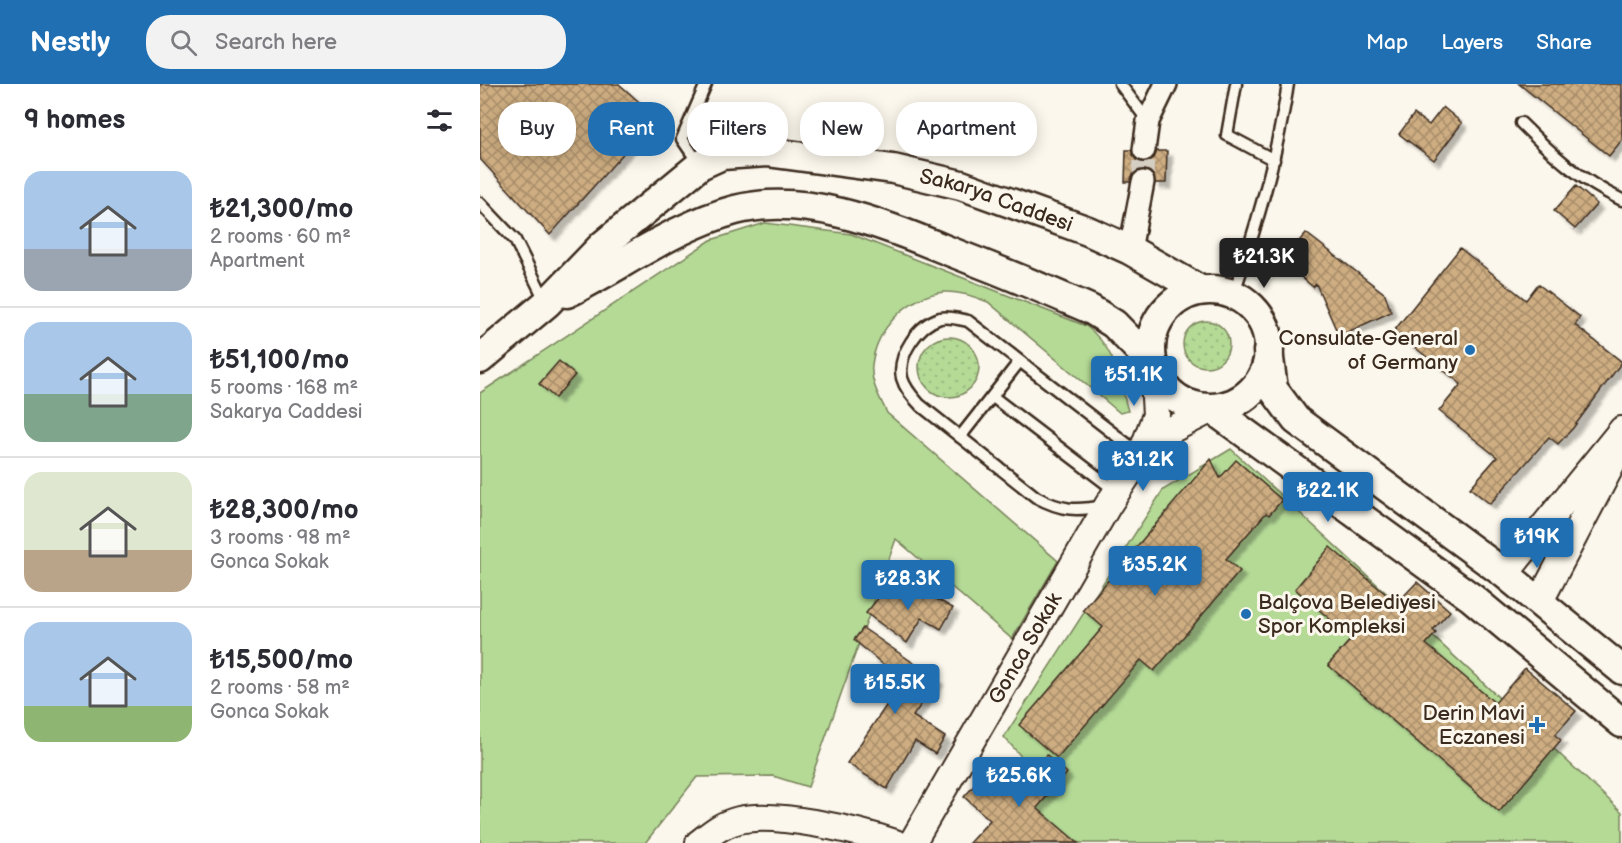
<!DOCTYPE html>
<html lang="en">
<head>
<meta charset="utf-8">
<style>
  body { margin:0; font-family:"Balsamiq Sans",sans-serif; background:#f2f2f3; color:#2b2b33; height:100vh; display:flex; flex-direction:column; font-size:22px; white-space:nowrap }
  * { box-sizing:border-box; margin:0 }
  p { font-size:20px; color:#7c7c81 }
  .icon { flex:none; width:33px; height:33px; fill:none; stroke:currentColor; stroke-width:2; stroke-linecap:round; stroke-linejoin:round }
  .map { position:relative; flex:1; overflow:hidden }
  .panel { display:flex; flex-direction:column; background:#fff; width:480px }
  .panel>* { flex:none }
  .guide { position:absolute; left:18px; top:18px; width:570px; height:54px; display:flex; gap:12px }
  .price { position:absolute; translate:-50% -51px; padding:0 14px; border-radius:6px; background:#1f6fb2; color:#fff; font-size:20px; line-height:39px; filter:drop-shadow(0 2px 3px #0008) }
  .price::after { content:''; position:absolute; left:50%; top:36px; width:18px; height:14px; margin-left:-9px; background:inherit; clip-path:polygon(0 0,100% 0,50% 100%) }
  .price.selected { background:#222; color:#fff }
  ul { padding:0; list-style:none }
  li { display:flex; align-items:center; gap:18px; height:150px; padding:0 24px }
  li+li { border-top:2px solid #e1e1e2 }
  li span { display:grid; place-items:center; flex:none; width:168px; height:120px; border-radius:18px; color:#555 }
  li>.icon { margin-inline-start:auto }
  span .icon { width:72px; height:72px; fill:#fffc; stroke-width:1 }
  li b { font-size:26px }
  h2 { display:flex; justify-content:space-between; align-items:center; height:72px; padding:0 24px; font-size:26px }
  .chip { padding:0 21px; border-radius:24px; background:#fff; box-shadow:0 3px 15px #0003; font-size:21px; line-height:54px }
  .chip.selected { background:#1f6fb2; color:#fff }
  header { display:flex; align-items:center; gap:36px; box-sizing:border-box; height:84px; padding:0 30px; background:#1f6fb2; color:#fff }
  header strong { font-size:28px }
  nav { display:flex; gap:33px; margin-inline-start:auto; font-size:21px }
  .search { width:420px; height:54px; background:#f2f2f3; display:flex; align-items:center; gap:15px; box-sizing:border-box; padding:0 21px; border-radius:24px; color:#7c7c81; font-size:22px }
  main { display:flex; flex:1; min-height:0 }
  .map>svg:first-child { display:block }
  .grass { fill:url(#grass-dots); stroke:#78825a; stroke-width:1.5 }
  .park { fill:#b4da96; stroke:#78825a; stroke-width:1.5 }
  .building { fill:url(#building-cross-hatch); stroke:#3b2a1e; stroke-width:1.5; filter:url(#shadow) }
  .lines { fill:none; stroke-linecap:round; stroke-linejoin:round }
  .minor-tunnel { stroke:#d5cec3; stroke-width:21; stroke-dasharray:21 10; stroke-linecap:butt }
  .service-casing { stroke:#3b2a1e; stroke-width:15 }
  .minor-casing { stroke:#3b2a1e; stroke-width:26 }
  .tertiary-casing { stroke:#3b2a1e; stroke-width:30 }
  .secondary-casing { stroke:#3b2a1e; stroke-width:33 }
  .service { stroke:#fbf7ec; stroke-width:10 }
  .minor { stroke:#fbf7ec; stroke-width:21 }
  .tertiary { stroke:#fbf7ec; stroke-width:26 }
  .secondary { stroke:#fbf7ec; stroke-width:28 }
  .poi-dot { fill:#1f6fb2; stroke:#fbf7ec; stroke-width:2 }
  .labels { text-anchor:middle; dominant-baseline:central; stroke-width:6; stroke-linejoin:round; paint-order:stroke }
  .street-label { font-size:21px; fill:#3b2a1e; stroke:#fbf7ec }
  .poi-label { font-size:21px; fill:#3b2a1e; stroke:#fbf7ec; text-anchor:end }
</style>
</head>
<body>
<header>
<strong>Nestly</strong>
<div class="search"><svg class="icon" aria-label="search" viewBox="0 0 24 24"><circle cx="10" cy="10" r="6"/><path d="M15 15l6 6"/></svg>Search here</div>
<nav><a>Map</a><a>Layers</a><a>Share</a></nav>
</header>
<main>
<section class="panel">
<h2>9 homes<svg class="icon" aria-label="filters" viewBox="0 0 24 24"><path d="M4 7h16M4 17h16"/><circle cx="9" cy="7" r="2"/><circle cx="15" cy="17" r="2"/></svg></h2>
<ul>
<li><span style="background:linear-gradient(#a9c7e8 65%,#9aa5b1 0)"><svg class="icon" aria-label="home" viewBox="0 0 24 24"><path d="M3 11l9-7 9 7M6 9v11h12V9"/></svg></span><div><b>₺21,300/mo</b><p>2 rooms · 60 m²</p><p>Apartment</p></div></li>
<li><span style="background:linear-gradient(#a9c7e8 60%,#7fa58c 0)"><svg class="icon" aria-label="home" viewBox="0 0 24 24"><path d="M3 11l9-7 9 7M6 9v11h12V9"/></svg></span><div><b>₺51,100/mo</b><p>5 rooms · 168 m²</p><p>Sakarya Caddesi</p></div></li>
<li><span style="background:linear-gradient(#dfe7d0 65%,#b9a48a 0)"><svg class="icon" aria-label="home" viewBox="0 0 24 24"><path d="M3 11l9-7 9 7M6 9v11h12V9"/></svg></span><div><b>₺28,300/mo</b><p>3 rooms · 98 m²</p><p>Gonca Sokak</p></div></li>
<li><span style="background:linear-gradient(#a9c7e8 70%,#8fb573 0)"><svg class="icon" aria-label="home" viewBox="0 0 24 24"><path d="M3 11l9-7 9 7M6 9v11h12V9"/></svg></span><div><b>₺15,500/mo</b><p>2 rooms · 58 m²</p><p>Gonca Sokak</p></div></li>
</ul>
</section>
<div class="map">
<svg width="1142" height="759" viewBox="0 0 1142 759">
  <defs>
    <pattern id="grass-dots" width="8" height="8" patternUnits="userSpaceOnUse" patternTransform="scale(1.5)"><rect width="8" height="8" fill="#b4da96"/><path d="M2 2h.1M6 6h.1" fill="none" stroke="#9cbb81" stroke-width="1.8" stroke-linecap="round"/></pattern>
    <pattern id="building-cross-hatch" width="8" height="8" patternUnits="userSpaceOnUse" patternTransform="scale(1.5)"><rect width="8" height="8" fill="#cdad81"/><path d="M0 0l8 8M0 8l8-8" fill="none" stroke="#a88d69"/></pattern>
    <filter id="shadow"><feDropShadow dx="5.5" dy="5.5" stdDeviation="1.5" flood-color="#0004"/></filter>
  </defs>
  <rect width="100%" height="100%" fill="#fbf7ec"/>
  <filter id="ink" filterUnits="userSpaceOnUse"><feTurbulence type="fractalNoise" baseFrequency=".0167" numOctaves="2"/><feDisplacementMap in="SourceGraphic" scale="12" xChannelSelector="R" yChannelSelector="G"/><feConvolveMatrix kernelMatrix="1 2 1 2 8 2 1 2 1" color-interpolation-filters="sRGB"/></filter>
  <g filter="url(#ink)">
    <!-- grass -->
    <path class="grass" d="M703 260a23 23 0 1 1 46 0a23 23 0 1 1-46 0Z
      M439 283a30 30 0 1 1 60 0a30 30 0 1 1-60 0Z"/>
    <!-- park -->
    <path class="park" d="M 285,139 L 371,150 L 606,242 C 636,265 638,292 648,327 L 640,329 L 508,218 C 494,212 480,207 464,208 C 427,212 396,245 392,281 C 390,298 400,314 407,329 L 578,477 L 532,555 L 416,455 L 328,703 L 293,692 L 217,693 L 165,759 L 0,759 L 0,309 L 231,156 Z
      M 751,365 L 1142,728 L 1142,759 L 570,759 L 533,721 L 552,685 L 524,653 L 683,406 Z"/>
    <!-- building -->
    <path class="building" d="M 0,0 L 139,0 L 176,33 L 70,151 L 0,75 Z
      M 1039,0 L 1142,0 L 1142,56 L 1129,72 Z
      M 963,23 L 982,39 L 954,76 L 919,50 L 934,30 L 949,41 Z
      M 646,66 L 651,66 L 656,76 L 663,79 L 674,74 L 677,67 L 687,67 L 686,99 L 675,99 L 672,89 L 665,85 L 654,89 L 650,98 L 645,98 Z
      M 1096,102 L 1117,120 L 1095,145 L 1074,127 Z
      M 826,149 L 905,210 L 911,228 L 859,252 L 836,200 L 833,203 L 802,177 Z
      M 980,164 L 1046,216 L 1058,200 L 1100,233 L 1095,241 L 1142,278 L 1093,344 L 1078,360 L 1069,353 L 1010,420 L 990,404 L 1017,373 L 959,327 L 981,300 L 914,247 Z
      M 79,277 L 95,291 L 75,314 L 59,300 Z
      M 731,375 L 740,394 L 756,376 L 802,416 L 789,431 L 786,429 L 746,475 L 760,487 L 674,587 L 661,576 L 577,674 L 539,641 L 623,543 L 603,526 Z
      M 850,463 L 908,512 L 910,509 L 919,517 L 937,498 L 970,527 L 953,546 L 956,549 L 946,560 L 1015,619 L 1045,584 L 1096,627 L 1075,651 L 1081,656 L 1019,728 L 848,581 L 872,554 L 815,505 Z
      M 430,500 L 473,524 L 461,545 L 442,534 L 427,559 L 386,529 L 409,501 L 422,512 Z
      M 383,544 L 458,596 L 433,632 L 465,653 L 455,670 L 435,657 L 407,705 L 367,679 L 410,616 L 397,608 L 412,588 L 374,556 Z
      M 567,671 L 587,689 L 557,724 L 598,759 L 489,759 L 510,736 L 484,713 L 507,687 L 533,710 Z"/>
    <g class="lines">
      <!-- minor-tunnel -->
      <path class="minor-tunnel" d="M 663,98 L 664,66"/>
      <!-- service casing -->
      <g class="service-casing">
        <path id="service" d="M 640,0 L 668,37
          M 756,0 L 747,51 L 794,76
          M 1041,39 C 1074,72 1100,96 1142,116
          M 219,80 L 202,55 L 226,0
          M 0,119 L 35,156 L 66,218
          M 753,211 C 777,142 797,73 808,0
          M 513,313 L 636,407
          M 480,353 L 539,278
          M 625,422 C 596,427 582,427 556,413 L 440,321 C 433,313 425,305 422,294 C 417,271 438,241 460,234 C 469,232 479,235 488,237 L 660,370"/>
      </g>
      <!-- minor casing -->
      <g class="minor-casing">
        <path id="minor" d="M 664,66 L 668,37 L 686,0
          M 650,166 L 663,98"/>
      </g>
      <!-- tertiary casing -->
      <g class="tertiary-casing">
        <g id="tertiary">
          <path d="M 664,368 L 685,349 L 732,325"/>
          <path d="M 1025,490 L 1142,346"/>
          <path d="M 1060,517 L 1135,374"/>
          <path d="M 219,759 C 232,749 242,740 259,736 C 296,727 379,747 415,759"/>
          <path id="s1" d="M 432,759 L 628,421 L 661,371 L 676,331 L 673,280"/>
        </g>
      </g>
      <!-- secondary casing -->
      <g class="secondary-casing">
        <g id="secondary">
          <circle cx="730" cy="265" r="59"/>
          <path d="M 87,209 C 142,182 195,142 255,126 C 330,107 411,144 479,171 C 523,188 567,206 610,225 L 634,240 L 673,280"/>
          <path d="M 788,267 L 793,305 L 816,336 L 1025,490 L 1142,586"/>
          <path id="s2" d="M 0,275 L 67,219 L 123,161 L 220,81 L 242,71 L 287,68 L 413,85 L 481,101 L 608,147 L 650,166 L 720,206"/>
          <path d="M 732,325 L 992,514 L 1142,639"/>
        </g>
      </g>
      <!-- service -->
      <use href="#service" class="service"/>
      <!-- minor -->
      <use href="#minor" class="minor"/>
      <!-- tertiary -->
      <use href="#tertiary" class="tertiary"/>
      <!-- secondary -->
      <use href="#secondary" class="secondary"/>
    </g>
  </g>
  <!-- markers -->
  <g class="poi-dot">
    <circle cx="990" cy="266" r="6"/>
    <circle cx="766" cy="530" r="6"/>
    <path d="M1054 632h6v6h6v6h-6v6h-6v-6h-6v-6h6z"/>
  </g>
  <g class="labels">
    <!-- street labels -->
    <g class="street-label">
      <text stroke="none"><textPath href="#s2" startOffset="598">Sakarya Caddesi</textPath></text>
      <text stroke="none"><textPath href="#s1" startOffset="225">Gonca Sokak</textPath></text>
    </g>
    <!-- poi labels -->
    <g class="poi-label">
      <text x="978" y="254">Consulate-General<tspan x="978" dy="24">of Germany</tspan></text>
      <text x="778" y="518" text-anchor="start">Balçova Belediyesi<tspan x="778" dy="24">Spor Kompleksi</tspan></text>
      <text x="1045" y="629">Derin Mavi<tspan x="1045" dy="24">Eczanesi</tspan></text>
    </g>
  </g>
</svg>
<b class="price selected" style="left:784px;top:205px">₺21.3K</b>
<b class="price" style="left:654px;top:323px">₺51.1K</b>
<b class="price" style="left:663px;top:408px">₺31.2K</b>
<b class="price" style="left:848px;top:439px">₺22.1K</b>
<b class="price" style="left:1057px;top:485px">₺19K</b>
<b class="price" style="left:675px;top:513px">₺35.2K</b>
<b class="price" style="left:428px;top:527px">₺28.3K</b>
<b class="price" style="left:415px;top:631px">₺15.5K</b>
<b class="price" style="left:539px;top:724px">₺25.6K</b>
<div class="guide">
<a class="chip">Buy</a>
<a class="chip selected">Rent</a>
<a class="chip">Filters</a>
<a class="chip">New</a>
<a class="chip">Apartment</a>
</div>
</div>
</main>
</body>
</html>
